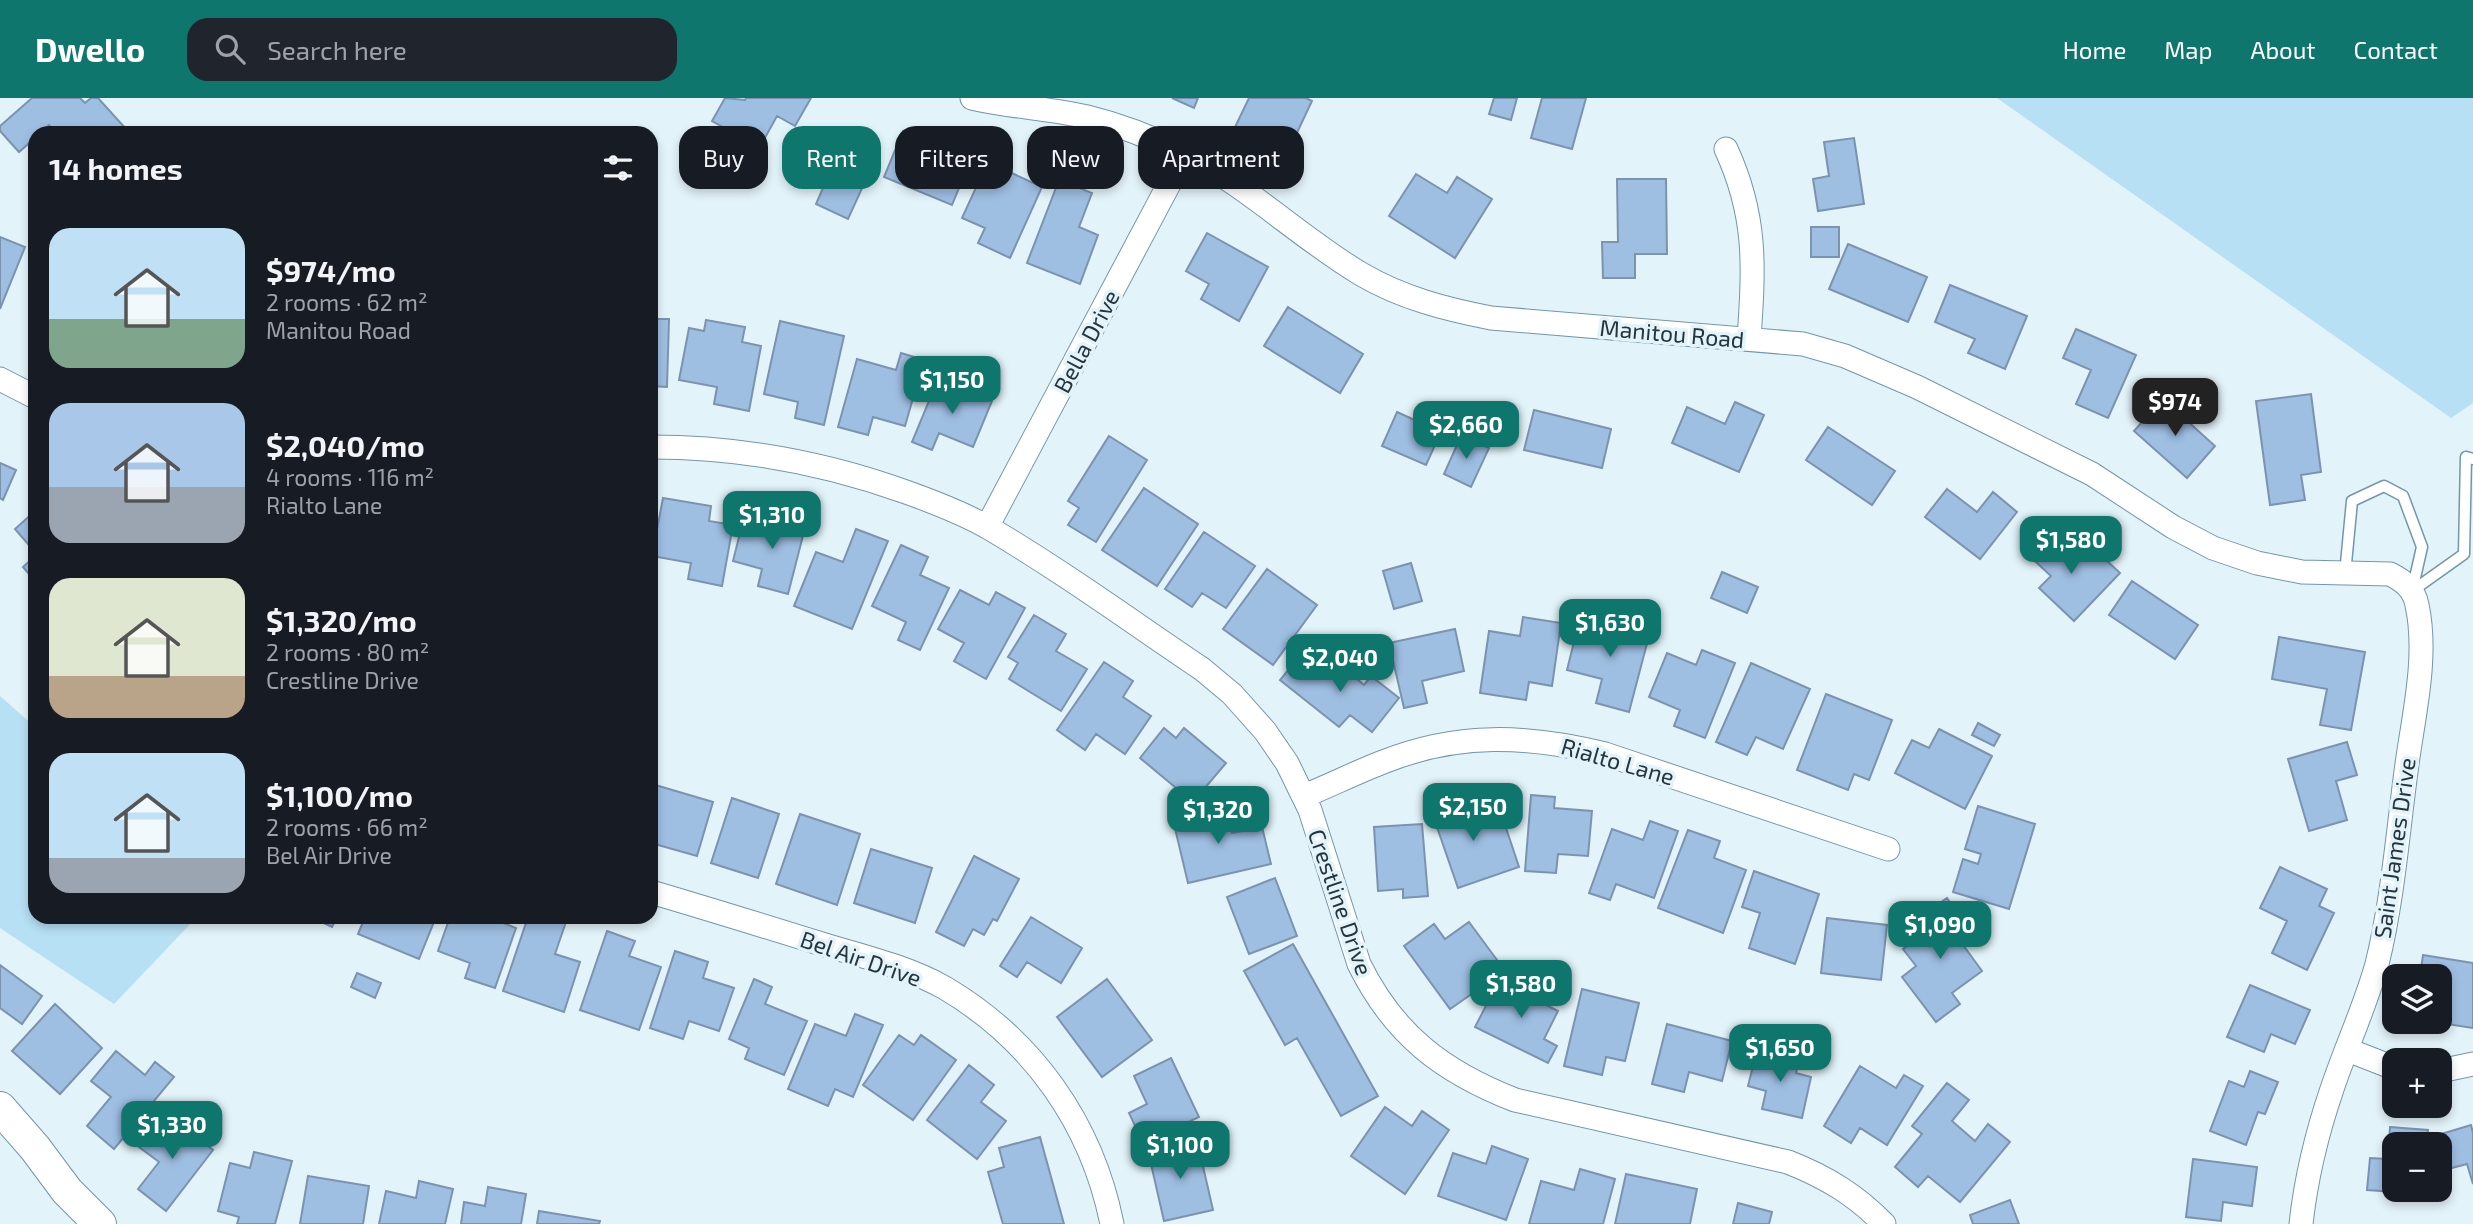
<!DOCTYPE html>
<html lang="en">
<head>
<meta charset="utf-8">
<style>
  body { margin:0; font-family:"Exo 2",sans-serif; background:#20242c; color:#f1f3f6; height:100vh; display:flex; flex-direction:column; font-size:26px; white-space:nowrap }
  * { box-sizing:border-box; margin:0 }
  p { font-size:23px; color:#9ea1a6 }
  .icon { flex:none; width:38px; height:38px; fill:none; stroke:currentColor; stroke-width:2; stroke-linecap:round; stroke-linejoin:round }
  .map { position:relative; flex:1; overflow:hidden }
  .drawer { position:absolute; left:28px; top:28px; width:630px; height:798px; display:flex; flex-direction:column; background:#171b24; border-radius:21px; box-shadow:0 4px 10px #0003 }
  .drawer>* { flex:none }
  .guide { position:absolute; left:679px; top:28px; width:665px; height:63px; display:flex; gap:14px }
  .buttons { position:absolute; left:2382px; top:866px; display:grid; gap:14px }
  .buttons a { display:grid; place-items:center; width:70px; height:70px; border-radius:14px; background:#171b24; box-shadow:0 4px 10px #0003; font-size:35px }
  .price { position:absolute; translate:-50% -60px; padding:0 16px; border-radius:14px; background:#0f766e; color:#fff; font-size:23px; line-height:46px; filter:drop-shadow(0 2px 4px #0008) }
  .price::after { content:''; position:absolute; left:50%; top:42px; width:21px; height:16px; margin-left:-10px; background:inherit; clip-path:polygon(0 0,100% 0,50% 100%) }
  .price.current { background:#222; color:#fff }
  ul { padding:0; list-style:none }
  li { display:flex; align-items:center; gap:21px; height:175px; padding:0 21px }
  li span { display:grid; place-items:center; flex:none; width:196px; height:140px; border-radius:21px; color:#555 }
  li>.icon { margin-inline-start:auto }
  span .icon { width:84px; height:84px; fill:#fffc; stroke-width:1 }
  li b { font-size:30px }
  h2 { display:flex; justify-content:space-between; align-items:center; height:84px; padding:0 21px; font-size:30px }
  .tag { padding:0 24px; border-radius:21px; background:#171b24; box-shadow:0 4px 10px #0003; font-size:24px; line-height:63px }
  .tag.current { background:#0f766e; color:#fff }
  header { display:flex; align-items:center; gap:42px; box-sizing:border-box; height:98px; padding:0 35px; background:#0f766e; color:#fff }
  header strong { font-size:33px }
  nav { display:flex; gap:38px; margin-inline-start:auto; font-size:24px }
  .search { width:490px; height:63px; background:#20242c; display:flex; align-items:center; gap:18px; box-sizing:border-box; padding:0 24px; border-radius:21px; color:#9ea1a6; font-size:26px }
  .map>svg:first-child { display:block }
  .green { fill:#b7e0f5 }
  .building { fill:#9ebee2; stroke:#7b93af; stroke-width:2 }
  .lines { fill:none; stroke-linecap:round; stroke-linejoin:round }
  .lane-casing { stroke:#7297a9; stroke-width:13 }
  .street-casing { stroke:#7297a9; stroke-width:25 }
  .secondary-casing { stroke:#7297a9; stroke-width:34 }
  .lane { stroke:#fff; stroke-width:10 }
  .street { stroke:#fff; stroke-width:23 }
  .secondary { stroke:#fff; stroke-width:32 }
  .labels { text-anchor:middle; dominant-baseline:central; stroke-width:7; stroke-linejoin:round; paint-order:stroke }
  .street-label { font-size:23px; fill:#26353d; stroke:#e3f3fa }
</style>
</head>
<body>
<header>
<strong>Dwello</strong>
<div class="search"><svg class="icon" aria-label="search" viewBox="0 0 24 24"><circle cx="10" cy="10" r="6"/><path d="M15 15l6 6"/></svg>Search here</div>
<nav><a>Home</a><a>Map</a><a>About</a><a>Contact</a></nav>
</header>
<div class="map">
<svg width="2473" height="1126" viewBox="0 0 2473 1126">
  <rect width="100%" height="100%" fill="#e3f3fa"/>
  <!-- green -->
  <path class="green" d="M 1997,0 L 2473,0 L 2473,305 L 2451,320 Z
    M 0,598 L 35,629 L 35,819 L 197,819 L 114,906 L 0,830 Z"/>
  <!-- building -->
  <path class="building" d="M 32,0 L 80,0 L 85,5 L 91,0 L 98,0 L 127,32 L 124,35 L 56,35 L 49,27 L 40,35 L 35,35 L 35,40 L 19,54 L 0,33 L 0,28 Z
    M 725,0 L 745,2 L 746,0 L 811,0 L 795,28 L 777,18 L 751,65 L 719,48 L 728,32 L 712,23 Z
    M 1172,0 L 1198,0 L 1194,10 Z
    M 1249,0 L 1306,0 L 1312,3 L 1295,39 L 1276,30 L 1268,46 L 1235,29 Z
    M 1494,0 L 1517,0 L 1511,22 L 1489,16 Z
    M 1542,0 L 1586,0 L 1572,51 L 1531,40 Z
    M 903,33 L 971,61 L 952,107 L 884,79 Z
    M 854,39 L 880,51 L 848,121 L 816,106 L 823,90 L 802,80 L 818,43 L 846,56 Z
    M 1854,40 L 1864,106 L 1818,113 L 1813,81 L 1829,78 L 1824,44 Z
    M 1003,71 L 1042,89 L 1010,160 L 978,145 L 985,130 L 962,120 L 979,83 L 995,90 Z
    M 1416,76 L 1447,95 L 1457,79 L 1492,101 L 1455,160 L 1389,118 Z
    M 1617,81 L 1666,81 L 1667,156 L 1635,156 L 1635,180 L 1603,180 L 1602,144 L 1618,144 Z
    M 1059,82 L 1092,95 L 1079,129 L 1098,137 L 1080,186 L 1027,165 Z
    M 1811,129 L 1839,129 L 1839,159 L 1811,159 Z
    M 1207,135 L 1268,169 L 1239,223 L 1201,201 L 1209,186 L 1186,173 Z
    M 0,139 L 25,149 L 0,211 Z
    M 1848,146 L 1927,179 L 1908,224 L 1829,191 Z
    M 1950,187 L 2027,218 L 2005,271 L 1968,255 L 1975,241 L 1935,224 Z
    M 1288,209 L 1363,256 L 1340,295 L 1264,248 Z
    M 651,221 L 669,221 L 667,289 L 651,288 Z
    M 706,222 L 745,229 L 742,244 L 761,248 L 749,313 L 714,306 L 717,289 L 679,282 L 689,230 L 704,233 Z
    M 780,223 L 844,238 L 824,327 L 795,320 L 798,304 L 764,296 Z
    M 2076,231 L 2136,257 L 2108,320 L 2076,306 L 2091,272 L 2063,260 Z
    M 901,255 L 924,262 L 905,328 L 873,319 L 868,337 L 838,329 L 857,261 L 896,272 Z
    M 938,281 L 992,303 L 973,349 L 939,335 L 932,352 L 912,344 Z
    M 2311,296 L 2321,374 L 2301,377 L 2305,402 L 2270,407 L 2256,303 Z
    M 2163,301 L 2215,348 L 2187,380 L 2134,333 Z
    M 1735,304 L 1764,317 L 1739,374 L 1672,345 L 1687,309 L 1725,326 Z
    M 1534,312 L 1611,331 L 1602,370 L 1524,352 Z
    M 1397,314 L 1441,334 L 1426,367 L 1382,348 Z
    M 1828,329 L 1895,373 L 1872,407 L 1806,362 Z
    M 1109,338 L 1147,362 L 1096,444 L 1068,427 L 1079,410 L 1068,403 Z
    M 1461,338 L 1489,350 L 1471,389 L 1444,376 Z
    M 0,365 L 16,372 L 3,402 L 0,400 Z
    M 1144,390 L 1198,426 L 1157,488 L 1102,452 Z
    M 1947,391 L 1977,414 L 1993,394 L 2017,414 L 1980,461 L 1925,419 Z
    M 663,400 L 711,408 L 709,423 L 733,427 L 722,488 L 688,481 L 691,465 L 652,458 Z
    M 35,413 L 35,454 L 15,431 Z
    M 780,415 L 807,422 L 788,496 L 758,488 L 762,471 L 733,463 L 743,423 L 775,431 Z
    M 856,431 L 888,443 L 852,531 L 794,508 L 816,454 L 843,464 Z
    M 1204,434 L 1255,468 L 1226,510 L 1202,495 L 1192,509 L 1165,491 Z
    M 2042,434 L 2075,465 L 2091,448 L 2120,475 L 2074,523 L 2039,490 L 2051,478 L 2024,453 Z
    M 901,447 L 928,459 L 920,477 L 949,490 L 920,552 L 898,542 L 906,524 L 872,508 Z
    M 35,458 L 35,483 L 23,469 Z
    M 1411,465 L 1422,503 L 1394,511 L 1383,473 Z
    M 1267,471 L 1317,507 L 1273,567 L 1223,531 Z
    M 1722,474 L 1758,489 L 1747,515 L 1711,500 Z
    M 2132,483 L 2198,527 L 2175,561 L 2109,517 Z
    M 960,492 L 989,507 L 996,494 L 1025,510 L 986,581 L 954,563 L 964,545 L 938,531 Z
    M 1581,516 L 1650,534 L 1629,614 L 1596,605 L 1602,581 L 1567,572 Z
    M 1034,517 L 1066,536 L 1056,553 L 1087,571 L 1061,613 L 1009,581 L 1018,565 L 1008,559 Z
    M 1523,519 L 1561,525 L 1552,588 L 1529,584 L 1526,602 L 1480,595 L 1489,533 L 1520,538 Z
    M 1455,531 L 1464,573 L 1422,583 L 1427,605 L 1404,610 L 1389,545 Z
    M 2279,539 L 2365,554 L 2351,632 L 2320,627 L 2327,591 L 2272,581 Z
    M 1702,552 L 1735,565 L 1705,640 L 1674,628 L 1680,612 L 1649,599 L 1667,555 L 1696,567 Z
    M 1302,555 L 1340,585 L 1349,574 L 1364,587 L 1371,578 L 1399,600 L 1372,634 L 1350,617 L 1339,629 L 1280,582 Z
    M 1104,564 L 1133,583 L 1123,599 L 1151,618 L 1125,656 L 1096,636 L 1085,652 L 1057,632 Z
    M 1751,565 L 1810,591 L 1783,651 L 1756,639 L 1747,657 L 1716,644 Z
    M 1826,596 L 1892,622 L 1869,682 L 1854,676 L 1848,692 L 1797,672 Z
    M 1978,625 L 2000,637 L 1994,648 L 1972,637 Z
    M 1164,630 L 1176,640 L 1184,630 L 1226,665 L 1193,704 L 1140,660 Z
    M 1939,631 L 1992,658 L 1965,711 L 1895,675 L 1912,642 L 1929,650 Z
    M 2347,644 L 2357,677 L 2336,683 L 2347,722 L 2309,733 L 2288,661 Z
    M 652,686 L 713,704 L 697,758 L 651,745 Z
    M 1531,697 L 1555,699 L 1554,710 L 1592,713 L 1588,758 L 1558,756 L 1556,775 L 1525,773 Z
    M 1463,698 L 1474,727 L 1502,718 L 1519,769 L 1458,790 L 1430,709 Z
    M 732,700 L 779,716 L 758,780 L 711,765 Z
    M 1978,708 L 2035,726 L 2009,811 L 1953,794 L 1963,761 L 1978,766 L 1981,756 L 1965,751 Z
    M 1225,710 L 1232,735 L 1262,729 L 1271,766 L 1188,785 L 1173,722 Z
    M 800,716 L 860,736 L 837,807 L 776,786 Z
    M 1650,723 L 1678,733 L 1654,800 L 1616,786 L 1610,802 L 1589,795 L 1612,731 L 1643,742 Z
    M 1422,726 L 1428,798 L 1403,800 L 1403,791 L 1378,793 L 1374,729 Z
    M 1688,732 L 1720,743 L 1714,760 L 1746,772 L 1723,835 L 1658,810 Z
    M 871,751 L 932,770 L 915,825 L 854,805 Z
    M 974,758 L 1019,781 L 997,823 L 993,821 L 984,837 L 973,831 L 964,848 L 936,834 Z
    M 2280,769 L 2327,791 L 2319,808 L 2334,815 L 2307,872 L 2272,855 L 2287,823 L 2260,810 Z
    M 1754,773 L 1819,796 L 1795,866 L 1749,850 L 1760,815 L 1742,809 Z
    M 1275,780 L 1297,838 L 1249,856 L 1227,799 Z
    M 1947,800 L 1970,831 L 1958,840 L 1982,873 L 1952,895 L 1960,906 L 1936,924 L 1902,879 L 1916,868 L 1903,851 L 1929,833 L 1919,820 Z
    M 311,819 L 337,819 L 332,829 Z
    M 365,819 L 436,819 L 419,861 L 358,836 Z
    M 450,819 L 488,819 L 516,830 L 495,890 L 465,880 L 470,865 L 438,853 Z
    M 528,819 L 551,819 L 566,824 L 555,856 L 580,864 L 564,914 L 503,893 Z
    M 1031,819 L 1082,850 L 1061,885 L 1027,864 L 1017,879 L 1000,868 Z
    M 1827,820 L 1887,827 L 1881,882 L 1821,875 Z
    M 1469,824 L 1497,862 L 1472,879 L 1480,890 L 1450,911 L 1404,848 L 1434,826 L 1445,841 Z
    M 607,833 L 635,843 L 629,858 L 661,869 L 639,932 L 580,912 Z
    M 1293,846 L 1378,998 L 1341,1018 L 1297,940 L 1285,947 L 1244,873 Z
    M 675,853 L 708,864 L 703,880 L 734,890 L 719,933 L 689,923 L 683,941 L 650,930 Z
    M 2423,857 L 2473,865 L 2473,930 L 2434,924 L 2440,924 L 2440,878 L 2420,878 Z
    M 0,867 L 42,898 L 22,926 L 0,910 Z
    M 357,875 L 381,885 L 375,900 L 351,889 Z
    M 1520,877 L 1539,886 L 1532,900 L 1558,913 L 1544,941 L 1557,948 L 1548,965 L 1475,929 L 1492,896 L 1507,904 Z
    M 754,881 L 772,889 L 765,906 L 807,923 L 784,977 L 745,961 L 749,950 L 729,941 Z
    M 1107,881 L 1152,942 L 1102,979 L 1057,919 Z
    M 2250,887 L 2310,912 L 2295,946 L 2271,936 L 2264,954 L 2227,939 Z
    M 1582,891 L 1639,905 L 1625,963 L 1606,959 L 1602,977 L 1564,968 Z
    M 55,906 L 102,950 L 60,996 L 12,953 Z
    M 855,916 L 883,927 L 853,999 L 835,991 L 828,1008 L 788,991 L 815,926 L 846,938 Z
    M 1667,926 L 1732,943 L 1722,983 L 1689,974 L 1684,994 L 1652,986 Z
    M 899,937 L 914,947 L 921,937 L 956,962 L 913,1022 L 863,987 Z
    M 1757,952 L 1799,962 L 1796,975 L 1811,979 L 1802,1020 L 1762,1011 L 1766,993 L 1748,988 Z
    M 116,953 L 145,977 L 155,964 L 174,979 L 114,1051 L 87,1028 L 111,999 L 91,983 Z
    M 1171,960 L 1199,1019 L 1143,1045 L 1129,1015 L 1147,1006 L 1134,978 Z
    M 969,967 L 994,987 L 981,1004 L 1006,1023 L 977,1061 L 927,1022 Z
    M 1860,968 L 1896,990 L 1904,977 L 1923,988 L 1887,1047 L 1860,1030 L 1851,1045 L 1824,1028 Z
    M 2250,973 L 2278,984 L 2265,1016 L 2258,1014 L 2246,1047 L 2210,1033 L 2229,983 L 2244,989 Z
    M 1947,985 L 1969,1002 L 1952,1023 L 1975,1043 L 1988,1026 L 2010,1044 L 1960,1104 L 1928,1078 L 1918,1089 L 1895,1069 L 1922,1036 L 1912,1028 Z
    M 1385,1009 L 1412,1028 L 1422,1013 L 1449,1032 L 1405,1096 L 1351,1058 Z
    M 165,1015 L 213,1052 L 166,1113 L 138,1091 L 159,1064 L 139,1049 Z
    M 2471,1027 L 2473,1035 L 2473,1086 L 2467,1066 L 2448,1071 L 2438,1037 Z
    M 2390,1029 L 2428,1032 L 2427,1046 L 2394,1046 L 2394,1092 L 2424,1092 L 2424,1096 L 2367,1092 L 2370,1060 L 2388,1061 Z
    M 1040,1039 L 1064,1126 L 1003,1126 L 988,1074 L 1004,1069 L 999,1050 Z
    M 1197,1042 L 1213,1112 L 1164,1123 L 1148,1053 Z
    M 1492,1048 L 1528,1061 L 1506,1122 L 1438,1098 L 1453,1055 L 1486,1066 Z
    M 254,1054 L 292,1063 L 275,1126 L 237,1126 L 239,1119 L 218,1113 L 230,1065 L 250,1070 Z
    M 2193,1061 L 2257,1069 L 2252,1108 L 2223,1104 L 2221,1123 L 2186,1119 Z
    M 1580,1071 L 1615,1081 L 1603,1126 L 1529,1126 L 1541,1083 L 1574,1092 Z
    M 1626,1076 L 1697,1091 L 1690,1126 L 1615,1126 Z
    M 308,1078 L 369,1088 L 363,1126 L 300,1126 Z
    M 419,1083 L 453,1091 L 445,1126 L 379,1126 L 386,1093 L 416,1100 Z
    M 488,1089 L 526,1096 L 521,1126 L 461,1126 L 464,1104 L 485,1108 Z
    M 2010,1102 L 2019,1126 L 1973,1126 L 1970,1117 Z
    M 1738,1105 L 1772,1114 L 1769,1126 L 1733,1126 Z
    M 539,1113 L 600,1123 L 599,1126 L 537,1126 Z"/>
  <g class="lines">
    <!-- lane casing -->
    <g class="lane-casing">
      <path id="lane" d="M 2345,476 L 2352,403 L 2384,388 L 2403,398 L 2422,449 L 2412,493
        M 2412,493 L 2464,456 L 2466,359 L 2473,361"/>
    </g>
    <!-- street casing -->
    <g class="street-casing">
      <path id="street" d="M 972,0 C 1009,9 1049,10 1087,19 C 1120,27 1151,39 1181,54 C 1246,86 1299,139 1361,176 C 1402,200 1445,211 1491,220 L 1803,246 L 1845,258 L 1917,289 L 2092,376 L 2173,429 L 2213,450 L 2257,465 L 2302,474 L 2390,476 C 2404,483 2414,491 2417,507 C 2428,558 2414,615 2407,666 C 2398,732 2393,801 2377,866 C 2365,909 2346,949 2332,991 C 2317,1035 2306,1080 2301,1126
        M 1726,51 C 1757,118 1754,168 1749,241
        M 0,281 L 35,299
        M 651,349 C 739,349 823,364 906,394 C 934,404 963,415 989,430 C 1062,473 1132,524 1202,571 L 1232,596 L 1265,633 L 1287,665 L 1310,712 L 1359,866 C 1394,937 1443,974 1515,1002 L 1788,1064 C 1826,1079 1856,1097 1884,1126
        M 987,429 L 1185,56
        M 1304,698 C 1331,687 1357,674 1383,664 C 1458,634 1528,637 1605,656 L 1888,751
        M 651,794 C 709,811 767,829 825,847 C 865,859 908,869 945,890 C 1033,942 1092,1026 1112,1126
        M 2348,952 L 2394,970
        M 2440,973 L 2473,966"/>
    </g>
    <!-- secondary casing -->
    <g class="secondary-casing">
      <path id="secondary" d="M 0,1010 L 35,1050 L 67,1093 L 100,1126"/>
    </g>
    <!-- lane -->
    <use href="#lane" class="lane"/>
    <!-- street -->
    <use href="#street" class="street"/>
    <!-- secondary -->
    <use href="#secondary" class="secondary"/>
  </g>
  <g class="labels">
    <!-- street labels -->
    <g class="street-label">
      <text transform="translate(1672 235) rotate(5)">Manitou Road</text>
      <text transform="translate(1086 243) rotate(-62)">Bella Drive</text>
      <text transform="translate(1618 663) rotate(16)">Rialto Lane</text>
      <text transform="translate(2394 750) rotate(-82)">Saint James Drive</text>
      <text transform="translate(1341 804) rotate(71)">Crestline Drive</text>
      <text transform="translate(861 860) rotate(19)">Bel Air Drive</text>
    </g>
  </g>
</svg>
<div class="buttons">
<a><svg class="icon" aria-label="layers" viewBox="0 0 24 24"><path d="M12 4l9 5-9 5-9-5zM3 14l9 5 9-5"/></svg></a>
<a>+</a>
<a>−</a>
</div>
<b class="price" style="left:952px;top:318px">$1,150</b>
<b class="price current" style="left:2175px;top:340px">$974</b>
<b class="price" style="left:1466px;top:363px">$2,660</b>
<b class="price" style="left:772px;top:453px">$1,310</b>
<b class="price" style="left:2071px;top:478px">$1,580</b>
<b class="price" style="left:1610px;top:561px">$1,630</b>
<b class="price" style="left:1340px;top:596px">$2,040</b>
<b class="price" style="left:1473px;top:745px">$2,150</b>
<b class="price" style="left:1218px;top:748px">$1,320</b>
<b class="price" style="left:1940px;top:863px">$1,090</b>
<b class="price" style="left:1521px;top:922px">$1,580</b>
<b class="price" style="left:1780px;top:986px">$1,650</b>
<b class="price" style="left:172px;top:1063px">$1,330</b>
<b class="price" style="left:1180px;top:1083px">$1,100</b>
<div class="guide">
<a class="tag">Buy</a>
<a class="tag current">Rent</a>
<a class="tag">Filters</a>
<a class="tag">New</a>
<a class="tag">Apartment</a>
</div>
<section class="drawer">
<h2>14 homes<svg class="icon" aria-label="filters" viewBox="0 0 24 24"><path d="M4 7h16M4 17h16"/><circle cx="9" cy="7" r="2"/><circle cx="15" cy="17" r="2"/></svg></h2>
<ul>
<li><span style="background:linear-gradient(#bfe0f5 65%,#7fa58c 0)"><svg class="icon" aria-label="home" viewBox="0 0 24 24"><path d="M3 11l9-7 9 7M6 9v11h12V9"/></svg></span><div><b>$974/mo</b><p>2 rooms · 62 m²</p><p>Manitou Road</p></div></li>
<li><span style="background:linear-gradient(#a9c7e8 60%,#9aa5b1 0)"><svg class="icon" aria-label="home" viewBox="0 0 24 24"><path d="M3 11l9-7 9 7M6 9v11h12V9"/></svg></span><div><b>$2,040/mo</b><p>4 rooms · 116 m²</p><p>Rialto Lane</p></div></li>
<li><span style="background:linear-gradient(#dfe7d0 70%,#b9a48a 0)"><svg class="icon" aria-label="home" viewBox="0 0 24 24"><path d="M3 11l9-7 9 7M6 9v11h12V9"/></svg></span><div><b>$1,320/mo</b><p>2 rooms · 80 m²</p><p>Crestline Drive</p></div></li>
<li><span style="background:linear-gradient(#bfe0f5 75%,#9aa5b1 0)"><svg class="icon" aria-label="home" viewBox="0 0 24 24"><path d="M3 11l9-7 9 7M6 9v11h12V9"/></svg></span><div><b>$1,100/mo</b><p>2 rooms · 66 m²</p><p>Bel Air Drive</p></div></li>
</ul>
</section>
</div>
</body>
</html>
